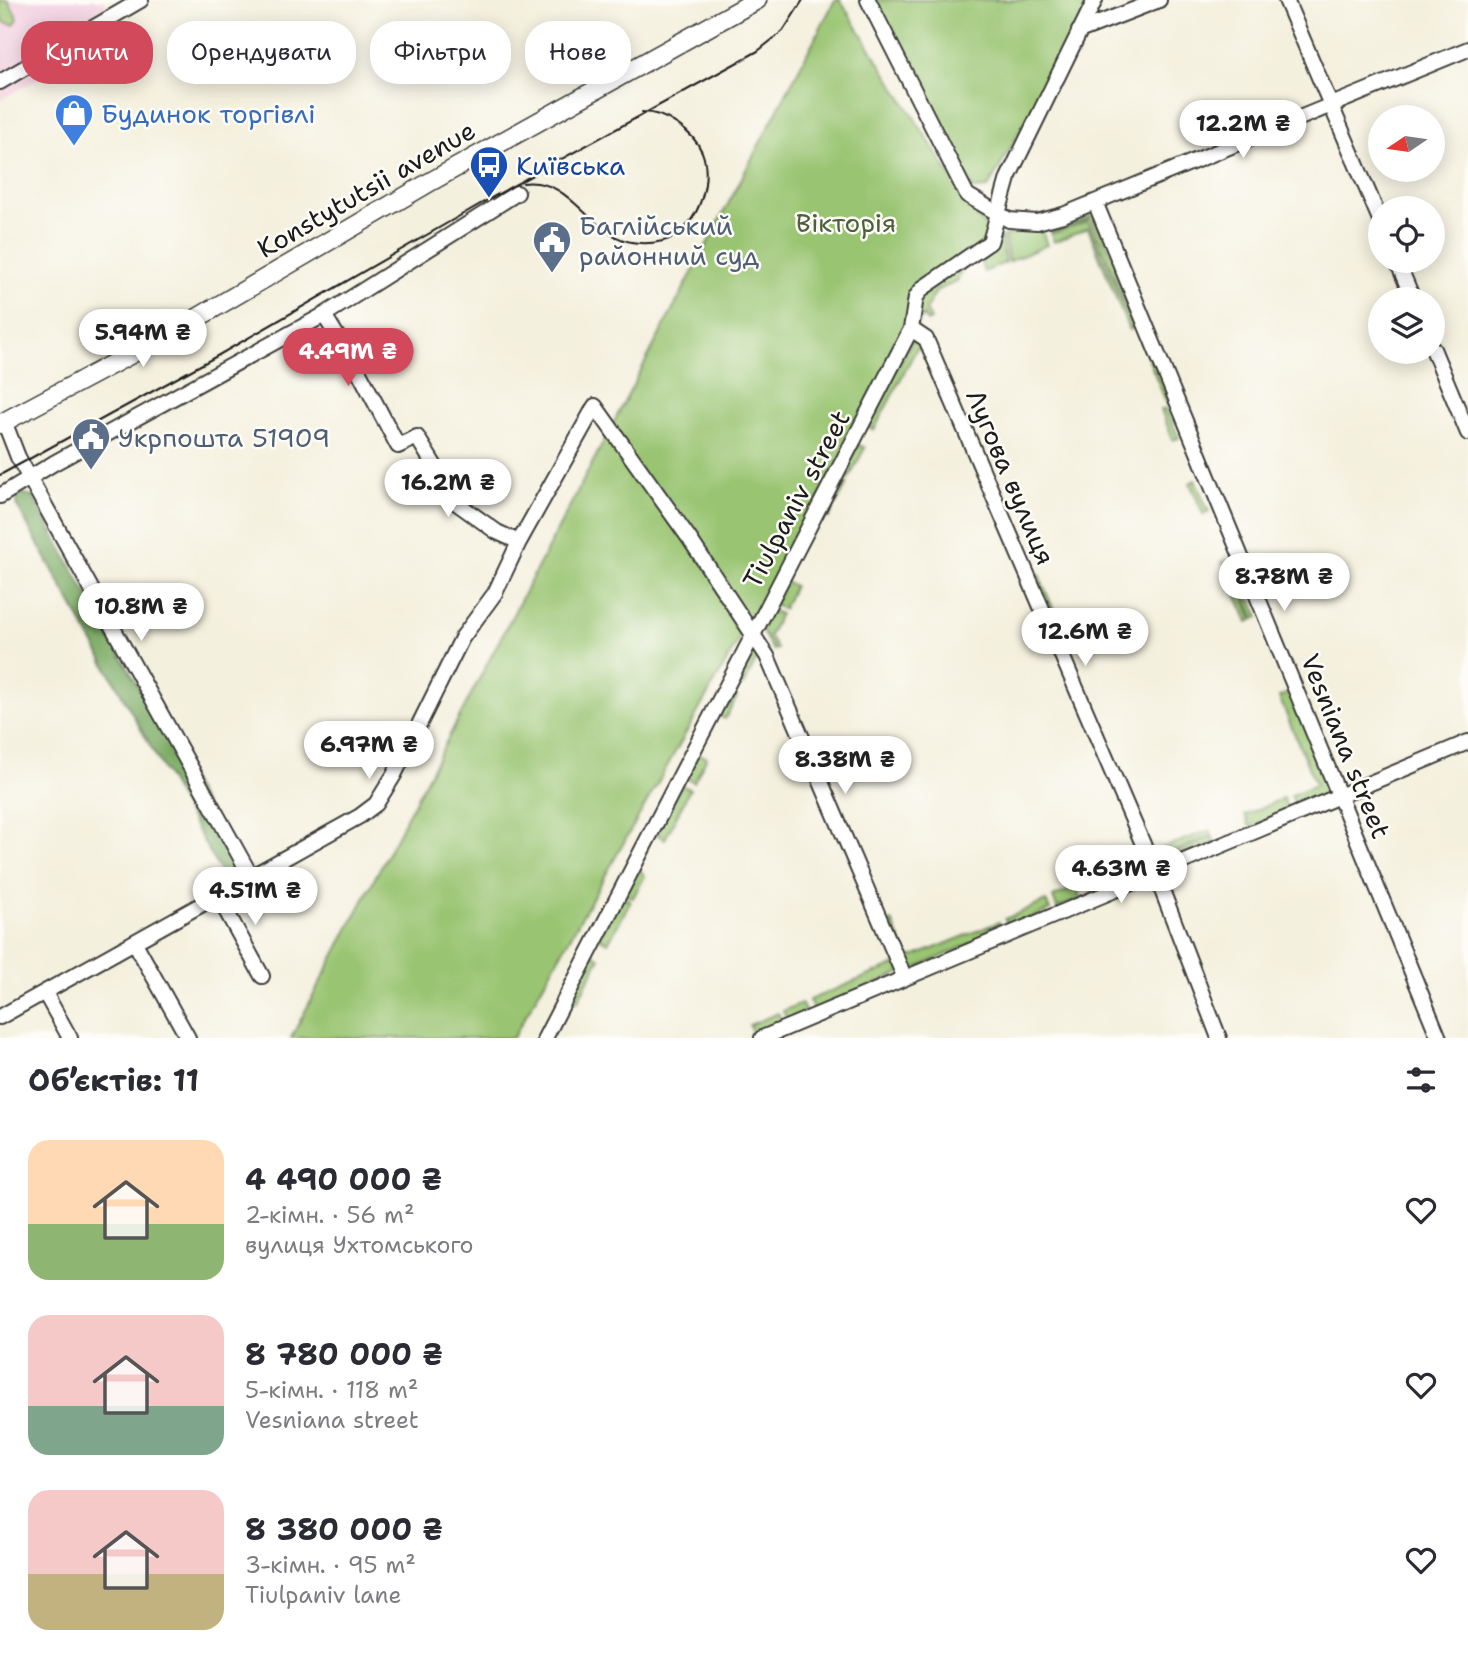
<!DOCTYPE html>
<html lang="uk">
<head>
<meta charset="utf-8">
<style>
  body { margin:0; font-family:"Shantell Sans",sans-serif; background:#f2f2f3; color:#2b2b33; height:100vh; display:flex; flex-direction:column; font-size:26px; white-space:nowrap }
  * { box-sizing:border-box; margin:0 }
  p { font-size:23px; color:#7c7c81 }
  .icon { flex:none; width:38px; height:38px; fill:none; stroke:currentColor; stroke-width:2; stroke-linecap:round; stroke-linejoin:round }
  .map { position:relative; height:1038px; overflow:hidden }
  .drawer { display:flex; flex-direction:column; background:#fff; flex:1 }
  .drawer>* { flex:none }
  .top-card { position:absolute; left:21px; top:21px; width:700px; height:63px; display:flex; gap:14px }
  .needle { width:46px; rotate:257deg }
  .buttons { position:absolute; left:1368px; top:105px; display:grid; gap:14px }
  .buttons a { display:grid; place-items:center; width:77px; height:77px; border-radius:50%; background:#fff; box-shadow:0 4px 18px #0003; font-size:35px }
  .price { position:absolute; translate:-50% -60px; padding:0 16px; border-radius:24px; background:#fff; color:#222; font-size:23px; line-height:46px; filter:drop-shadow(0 2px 4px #0008) }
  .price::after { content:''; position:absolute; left:50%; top:42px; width:21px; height:16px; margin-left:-10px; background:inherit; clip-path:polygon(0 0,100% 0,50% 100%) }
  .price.selected { background:#d1495b; color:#fff }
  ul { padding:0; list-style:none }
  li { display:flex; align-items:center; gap:21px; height:175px; padding:0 28px }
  li span { display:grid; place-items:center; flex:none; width:196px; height:140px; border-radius:21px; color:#555 }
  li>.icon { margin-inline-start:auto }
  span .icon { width:84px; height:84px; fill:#fffc; stroke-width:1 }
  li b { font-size:30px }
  h2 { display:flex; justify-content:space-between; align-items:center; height:84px; padding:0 28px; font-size:30px }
  .tag { padding:0 24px; border-radius:28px; background:#fff; box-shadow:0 4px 18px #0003; font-size:24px; line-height:63px }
  .tag.selected { background:#d1495b; color:#fff }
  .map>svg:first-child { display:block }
  .built { fill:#f3cfe0 }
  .green { fill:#99c471; stroke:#5a7046; stroke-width:2 }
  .forest { fill:#7aaa63; stroke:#4b6340; stroke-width:2 }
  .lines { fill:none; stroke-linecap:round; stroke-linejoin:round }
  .minor-casing { stroke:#3c3c39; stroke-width:18 }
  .tertiary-casing { stroke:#3c3c39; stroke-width:21 }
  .minor { stroke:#fff; stroke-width:14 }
  .tertiary { stroke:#fff; stroke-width:18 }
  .tram { stroke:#1c1c1c; stroke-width:2 }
  .labels { text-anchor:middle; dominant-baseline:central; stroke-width:5; stroke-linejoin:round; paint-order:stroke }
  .shop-label { font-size:26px; fill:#366cbe; stroke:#fdfcf7; text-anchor:start }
  .transit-label { font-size:26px; fill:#164399; stroke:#fdfcf7; text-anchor:start }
  .street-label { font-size:26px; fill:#1c1c1c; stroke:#fdfcf7 }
  .park-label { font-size:26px; fill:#4e5f3e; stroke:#fdfcf7 }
  .service-label { font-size:26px; fill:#4e5e75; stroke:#fdfcf7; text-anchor:start }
</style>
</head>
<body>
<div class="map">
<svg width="1468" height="1038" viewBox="0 0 1468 1038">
  <rect width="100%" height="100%" fill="#fdfcf7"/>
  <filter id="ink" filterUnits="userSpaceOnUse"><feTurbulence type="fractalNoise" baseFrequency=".0143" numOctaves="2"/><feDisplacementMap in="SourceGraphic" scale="14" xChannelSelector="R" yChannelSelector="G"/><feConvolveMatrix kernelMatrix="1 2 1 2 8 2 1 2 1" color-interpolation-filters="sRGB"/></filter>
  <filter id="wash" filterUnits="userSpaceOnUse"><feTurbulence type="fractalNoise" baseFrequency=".00686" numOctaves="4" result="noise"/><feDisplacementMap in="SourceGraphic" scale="28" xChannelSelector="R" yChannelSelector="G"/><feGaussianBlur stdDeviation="1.57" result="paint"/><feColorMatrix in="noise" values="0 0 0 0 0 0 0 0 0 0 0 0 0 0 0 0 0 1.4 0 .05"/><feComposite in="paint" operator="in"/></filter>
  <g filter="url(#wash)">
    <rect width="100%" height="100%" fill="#f4f0de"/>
    <!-- built -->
    <path class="built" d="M 0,0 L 103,0 L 121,32 L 0,100 Z"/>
    <!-- green -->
    <path class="green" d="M 0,0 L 8,0 L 18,19 L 14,25 L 5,23 L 0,13 Z
      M 835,0 L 840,0 L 978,219 L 990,229 C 985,250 964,259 957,282 L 937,290 L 926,309 L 931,320 L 927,322 L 923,315 L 513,1038 L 291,1038 Z
      M 873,0 L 1093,0 L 988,188 L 973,189 Z
      M 1084,214 L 1096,217 L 1141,325 L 1135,327 L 1090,218 L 1051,232 L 1049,227 Z
      M 1088,221 L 1133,328 L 1129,330 L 1088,228 L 1054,242 L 1051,234 Z
      M 1041,228 L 1047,245 L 1008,262 L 1004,236 Z
      M 1001,237 L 1005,263 L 984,272 L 978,255 Z
      M 912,340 L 925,346 L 949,403 L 945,405 L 923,350 L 917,348 L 874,430 L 866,426 Z
      M 1147,341 L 1172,402 L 1167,404 L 1142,343 Z
      M 1166,408 L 1179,438 L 1173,440 L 1161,410 Z
      M 857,444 L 865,448 L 848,480 L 840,476 Z
      M 838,480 L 847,484 L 829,518 L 821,514 Z
      M 1195,480 L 1209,512 L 1203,514 L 1190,483 Z
      M 1234,557 L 1241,573 L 1230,578 L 1222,562 Z
      M 1038,573 L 1064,634 L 1061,635 L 1034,575 Z
      M 1242,578 L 1259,617 L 1255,619 L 1238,580 Z
      M 1237,580 L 1253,620 L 1248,622 L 1231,583 Z
      M 785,581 L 794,586 L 783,609 L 774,604 Z
      M 771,610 L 780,614 L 769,636 L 777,649 L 773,650 L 761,630 Z
      M 755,644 L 759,655 L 743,686 L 735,682 Z
      M 1291,692 L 1333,793 L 1296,808 L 1291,795 L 1316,785 L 1279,697 Z
      M 729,693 L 737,697 L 725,719 L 718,716 Z
      M 697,754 L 707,757 L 694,782 L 686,778 Z
      M 681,785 L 690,789 L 665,839 L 656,834 Z
      M 1283,798 L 1289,812 L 1250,827 L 1245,815 Z
      M 1210,830 L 1212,835 L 1158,859 L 1154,851 Z
      M 1134,834 L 1145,870 L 1114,883 L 1110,872 L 1139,860 L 1129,836 Z
      M 1213,837 L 1215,843 L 1160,865 L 1159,861 Z
      M 637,866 L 645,876 L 633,898 L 624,893 Z
      M 1105,875 L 1110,885 L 1092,893 L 1087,882 Z
      M 1076,887 L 1081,898 L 1057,908 L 1053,897 Z
      M 621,896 L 631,901 L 608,943 L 599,937 Z
      M 1046,901 L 1050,910 L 1008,927 L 1005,919 Z
      M 892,921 L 908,959 L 999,922 L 1003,929 L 912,970 L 905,965 L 886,924 Z
      M 591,953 L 600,958 L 577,1002 L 569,997 Z
      M 897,964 L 902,972 L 814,1012 L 809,1000 Z
      M 801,1003 L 807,1015 L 789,1023 L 783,1011 Z
      M 778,1013 L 784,1025 L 755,1038 L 749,1025 Z"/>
    <!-- forest -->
    <path class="forest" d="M 23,493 L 33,497 L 238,866 L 238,874 L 232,879 L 222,875 L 17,506 L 17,498 Z"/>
  </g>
  <g filter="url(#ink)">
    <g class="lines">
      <!-- minor casing -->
      <g class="minor-casing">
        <path id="minor" d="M 868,0 L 967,195 L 1009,220 L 1037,222 L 1063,215 L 1468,49
          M 1286,0 L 1381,222
          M 1079,31 L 1159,0
          M 0,82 L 141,0
          M 1095,202 L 1439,1038
          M 1397,261 L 1413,299
          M 324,315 L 357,368 L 398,446 L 417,437 L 458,504 L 497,532 L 519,542
          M 911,329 L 926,339 L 1155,872 L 1219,1038
          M 1433,349 L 1468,433
          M 4,421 L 18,457 L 252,878
          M 0,496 L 54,463 L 324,315 L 517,193
          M 218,896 L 262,976
          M 135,943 L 188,1038
          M 45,993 L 70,1038
          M 0,1017 L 360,816 L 376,804 L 394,775 L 462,638 L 495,593 L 519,542 L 595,406 L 689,538 L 767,656 L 904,976
          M 545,1038 L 911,329 L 916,297 L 923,288 L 990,242 L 1008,178 L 1095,0
          M 762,1038 L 1468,742"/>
      </g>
      <!-- tertiary casing -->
      <g class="tertiary-casing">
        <path id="tertiary" d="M 0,424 L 180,328 L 430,182 L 757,0"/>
      </g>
      <!-- minor -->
      <use href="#minor" class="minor"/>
      <!-- tertiary -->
      <use href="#tertiary" class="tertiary"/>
      <!-- tram -->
      <path class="tram" d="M 523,183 C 583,176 590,258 663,241 C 696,233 714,182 702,152 C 693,131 664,112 642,112
        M 0,475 L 217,356 L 489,199 L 758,51 L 783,31 L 803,0"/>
    </g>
  </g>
  <!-- icons -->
  <defs>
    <g id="shop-pin" transform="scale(2.0125)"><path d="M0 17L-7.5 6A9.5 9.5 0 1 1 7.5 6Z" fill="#3f7fe0" stroke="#fdfcf7"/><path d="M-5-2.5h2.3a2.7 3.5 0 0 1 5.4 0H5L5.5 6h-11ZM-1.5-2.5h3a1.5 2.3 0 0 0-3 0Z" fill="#fff"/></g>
    <g id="bus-pin" transform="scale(2.0125)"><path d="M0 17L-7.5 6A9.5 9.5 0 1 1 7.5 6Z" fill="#1a4fb4" stroke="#fdfcf7"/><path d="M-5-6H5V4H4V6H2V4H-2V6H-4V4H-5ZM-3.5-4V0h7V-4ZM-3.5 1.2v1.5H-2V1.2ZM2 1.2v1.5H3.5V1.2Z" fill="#fff"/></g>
    <g id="civic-pin" transform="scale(2.0125)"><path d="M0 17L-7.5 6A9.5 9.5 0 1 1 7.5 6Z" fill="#5c6f8a" stroke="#fdfcf7"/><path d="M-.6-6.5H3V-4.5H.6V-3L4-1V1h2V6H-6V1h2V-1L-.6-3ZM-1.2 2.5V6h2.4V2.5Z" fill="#fff"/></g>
  </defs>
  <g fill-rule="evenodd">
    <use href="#shop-pin" x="74" y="113"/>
    <use href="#bus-pin" x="489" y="165"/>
    <use href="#civic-pin" x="552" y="240"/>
    <use href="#civic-pin" x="91" y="437"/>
  </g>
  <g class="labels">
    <!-- shop labels -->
    <g class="shop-label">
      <text x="101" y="113">Будинок торгівлі</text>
    </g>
    <!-- transit labels -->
    <g class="transit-label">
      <text x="516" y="165">Київська</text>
    </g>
    <!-- street labels -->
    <g class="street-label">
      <text transform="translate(366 189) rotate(-30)">Konstytutsii avenue</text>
      <text transform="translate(1011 477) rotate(67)">Лугова вулиця</text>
      <text transform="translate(796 499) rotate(-62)">Tiulpaniv street</text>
      <text transform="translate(1346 746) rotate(68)">Vesniana street</text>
    </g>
    <!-- park labels -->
    <g class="park-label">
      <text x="846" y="222">Вікторія</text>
    </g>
    <!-- service labels -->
    <g class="service-label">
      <text x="579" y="225">Баглійський<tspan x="579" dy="30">районний суд</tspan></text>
      <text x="118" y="437">Укрпошта 51909</text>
    </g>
  </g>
</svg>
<div class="buttons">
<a><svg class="needle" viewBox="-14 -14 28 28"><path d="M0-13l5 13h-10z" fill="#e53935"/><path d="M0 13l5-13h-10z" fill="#7c7c81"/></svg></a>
<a><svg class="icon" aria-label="locate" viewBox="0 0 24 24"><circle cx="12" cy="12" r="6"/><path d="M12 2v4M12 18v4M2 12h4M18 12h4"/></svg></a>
<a><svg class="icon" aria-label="layers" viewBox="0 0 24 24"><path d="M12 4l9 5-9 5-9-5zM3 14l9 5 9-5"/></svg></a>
</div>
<b class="price" style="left:1243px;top:160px">12.2M ₴</b>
<b class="price" style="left:143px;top:369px">5.94M ₴</b>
<b class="price selected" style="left:348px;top:388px">4.49M ₴</b>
<b class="price" style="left:448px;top:519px">16.2M ₴</b>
<b class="price" style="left:1284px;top:613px">8.78M ₴</b>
<b class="price" style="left:141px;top:643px">10.8M ₴</b>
<b class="price" style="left:1085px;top:668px">12.6M ₴</b>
<b class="price" style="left:369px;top:781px">6.97M ₴</b>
<b class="price" style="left:845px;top:796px">8.38M ₴</b>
<b class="price" style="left:1121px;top:905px">4.63M ₴</b>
<b class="price" style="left:255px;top:927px">4.51M ₴</b>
<div class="top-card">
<a class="tag selected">Купити</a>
<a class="tag">Орендувати</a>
<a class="tag">Фільтри</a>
<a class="tag">Нове</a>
</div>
</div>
<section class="drawer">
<h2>Об’єктів: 11<svg class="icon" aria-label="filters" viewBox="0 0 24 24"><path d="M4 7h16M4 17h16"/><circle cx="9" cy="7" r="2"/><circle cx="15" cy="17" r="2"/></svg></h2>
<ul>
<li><span style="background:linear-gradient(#ffd9b3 60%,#8fb573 0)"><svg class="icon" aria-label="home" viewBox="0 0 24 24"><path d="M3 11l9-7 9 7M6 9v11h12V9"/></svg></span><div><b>4 490 000 ₴</b><p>2-кімн. · 56 m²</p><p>вулиця Ухтомського</p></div><svg class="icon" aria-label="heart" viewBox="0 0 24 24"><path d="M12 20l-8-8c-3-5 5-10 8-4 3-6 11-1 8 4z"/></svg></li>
<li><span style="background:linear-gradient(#f6c9c9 65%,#7fa58c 0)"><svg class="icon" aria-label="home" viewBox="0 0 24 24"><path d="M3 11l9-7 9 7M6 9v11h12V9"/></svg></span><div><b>8 780 000 ₴</b><p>5-кімн. · 118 m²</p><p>Vesniana street</p></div><svg class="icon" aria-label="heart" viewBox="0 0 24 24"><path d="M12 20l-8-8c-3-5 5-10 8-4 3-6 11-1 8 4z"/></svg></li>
<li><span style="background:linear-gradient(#f6c9c9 60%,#c2b280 0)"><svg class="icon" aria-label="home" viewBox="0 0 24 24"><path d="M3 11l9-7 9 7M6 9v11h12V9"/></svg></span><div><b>8 380 000 ₴</b><p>3-кімн. · 95 m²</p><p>Tiulpaniv lane</p></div><svg class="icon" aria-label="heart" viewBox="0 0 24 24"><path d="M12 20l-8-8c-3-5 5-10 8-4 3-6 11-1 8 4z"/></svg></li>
</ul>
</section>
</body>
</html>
